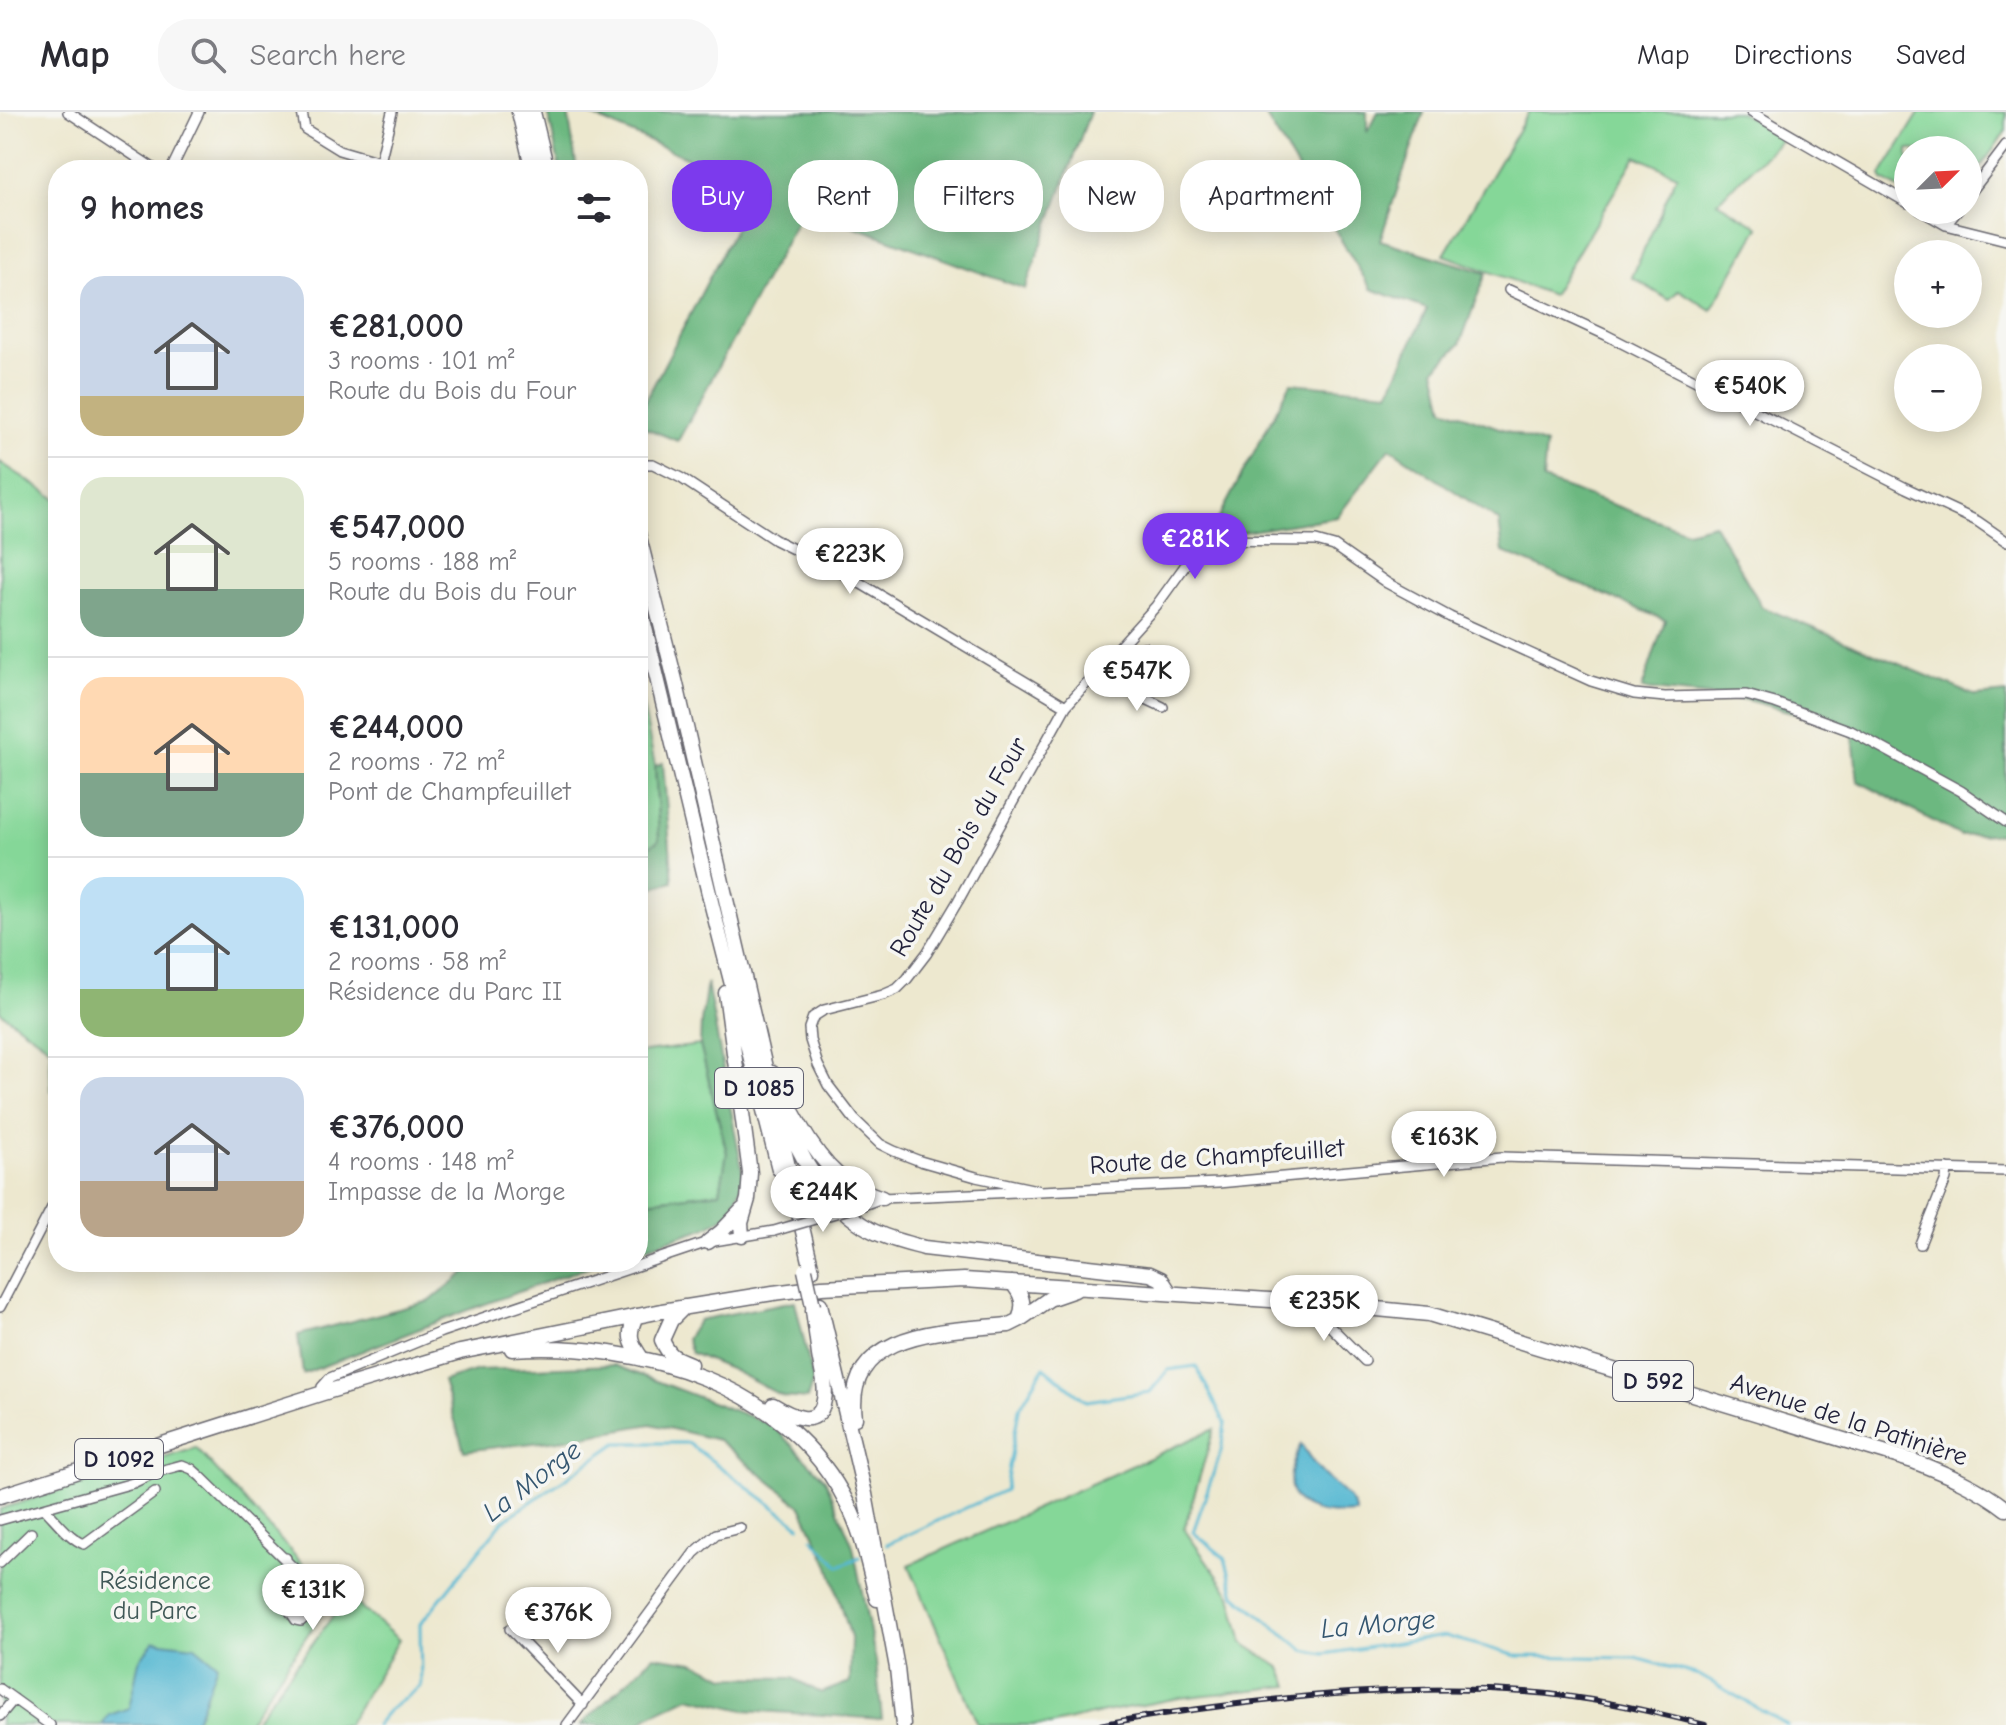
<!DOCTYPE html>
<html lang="en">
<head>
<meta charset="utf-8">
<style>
  body { margin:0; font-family:"Comic Neue",sans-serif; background:#f7f7f7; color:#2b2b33; height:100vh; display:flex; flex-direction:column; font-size:30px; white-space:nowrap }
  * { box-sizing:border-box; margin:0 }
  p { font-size:26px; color:#7c7c81 }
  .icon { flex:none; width:44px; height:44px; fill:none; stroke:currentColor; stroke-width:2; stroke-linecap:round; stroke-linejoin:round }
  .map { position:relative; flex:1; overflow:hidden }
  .side { position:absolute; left:48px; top:48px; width:600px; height:1112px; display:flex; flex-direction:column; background:#fff; border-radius:32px; box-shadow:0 4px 20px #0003 }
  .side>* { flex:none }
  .hud { position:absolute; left:672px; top:48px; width:760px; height:72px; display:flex; gap:16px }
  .needle { width:52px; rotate:66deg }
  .fabs { position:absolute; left:1894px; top:24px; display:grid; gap:16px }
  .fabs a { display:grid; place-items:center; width:88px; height:88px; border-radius:50%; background:#fff; box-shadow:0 4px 20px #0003; font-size:40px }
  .price { position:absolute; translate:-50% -68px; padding:0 18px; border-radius:28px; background:#fff; color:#222; font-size:26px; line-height:52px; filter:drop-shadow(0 2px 4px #0008) }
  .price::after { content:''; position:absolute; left:50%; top:48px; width:24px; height:18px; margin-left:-12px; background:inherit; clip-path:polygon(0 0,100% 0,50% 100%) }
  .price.current { background:#7c3aed; color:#fff }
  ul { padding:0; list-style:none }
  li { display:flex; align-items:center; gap:24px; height:200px; padding:0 32px }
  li+li { border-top:2px solid #e1e1e2 }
  li span { display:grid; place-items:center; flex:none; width:224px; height:160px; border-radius:24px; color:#555 }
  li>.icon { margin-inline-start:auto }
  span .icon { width:96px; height:96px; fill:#fffc; stroke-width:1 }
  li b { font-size:34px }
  h2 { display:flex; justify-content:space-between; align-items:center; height:96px; padding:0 32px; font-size:34px }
  .chip { padding:0 28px; border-radius:32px; background:#fff; box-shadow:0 4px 20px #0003; font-size:28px; line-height:72px }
  .chip.current { background:#7c3aed; color:#fff }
  header { display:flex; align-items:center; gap:48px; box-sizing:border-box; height:112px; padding:0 40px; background:#fff; border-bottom:2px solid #e1e1e2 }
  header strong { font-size:38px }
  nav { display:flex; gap:44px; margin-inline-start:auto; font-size:28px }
  .search { width:560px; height:72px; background:#f7f7f7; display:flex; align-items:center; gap:20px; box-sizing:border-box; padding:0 28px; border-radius:32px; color:#7c7c81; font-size:30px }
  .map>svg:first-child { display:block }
  .green { fill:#85d798; stroke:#547c6a; stroke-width:2 }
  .forest { fill:#6cb880; stroke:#476d5e; stroke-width:2 }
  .water { fill:#54b8d2; stroke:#3b6d86; stroke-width:2 }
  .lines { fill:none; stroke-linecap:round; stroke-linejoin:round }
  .stream { stroke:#54b8d2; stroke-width:3 }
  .street-casing { stroke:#69676f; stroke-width:12 }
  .primary-casing { stroke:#69676f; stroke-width:17 }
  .street { stroke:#fff; stroke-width:9 }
  .primary { stroke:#fff; stroke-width:14 }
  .rail-casing { stroke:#22223b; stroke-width:6 }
  .rail { stroke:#f6f6f2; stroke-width:3; stroke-dasharray:9; stroke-linecap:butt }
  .street-bridge-casing { stroke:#69676f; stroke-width:12; stroke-linecap:butt }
  .primary-bridge-casing { stroke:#69676f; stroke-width:17; stroke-linecap:butt }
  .street-bridge { stroke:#fff; stroke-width:9 }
  .primary-bridge { stroke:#fff; stroke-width:14 }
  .labels { text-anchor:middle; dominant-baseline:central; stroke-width:7; stroke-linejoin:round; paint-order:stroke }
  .shield { fill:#f6f6f2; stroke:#626272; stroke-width:2 }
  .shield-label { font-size:24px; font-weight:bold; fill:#22223b }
  .street-label { font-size:26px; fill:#22223b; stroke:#f6f6f2 }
  .park-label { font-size:26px; fill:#405857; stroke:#f6f6f2 }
  .water-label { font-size:28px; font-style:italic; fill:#345670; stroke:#f6f6f2 }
</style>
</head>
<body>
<header>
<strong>Map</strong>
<div class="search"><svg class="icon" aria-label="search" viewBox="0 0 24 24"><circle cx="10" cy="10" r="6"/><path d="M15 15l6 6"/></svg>Search here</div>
<nav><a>Map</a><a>Directions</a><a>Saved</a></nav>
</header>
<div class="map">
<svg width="2006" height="1613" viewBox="0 0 2006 1613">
  <rect width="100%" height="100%" fill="#f6f6f2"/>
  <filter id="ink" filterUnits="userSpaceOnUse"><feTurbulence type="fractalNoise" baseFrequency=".0125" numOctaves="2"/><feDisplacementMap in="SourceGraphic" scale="16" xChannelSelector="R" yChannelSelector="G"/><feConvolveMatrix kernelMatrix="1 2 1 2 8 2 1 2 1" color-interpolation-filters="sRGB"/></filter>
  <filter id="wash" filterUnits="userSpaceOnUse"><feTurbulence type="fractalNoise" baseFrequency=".006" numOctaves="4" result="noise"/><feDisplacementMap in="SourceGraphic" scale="32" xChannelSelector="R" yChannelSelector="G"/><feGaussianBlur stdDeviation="1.8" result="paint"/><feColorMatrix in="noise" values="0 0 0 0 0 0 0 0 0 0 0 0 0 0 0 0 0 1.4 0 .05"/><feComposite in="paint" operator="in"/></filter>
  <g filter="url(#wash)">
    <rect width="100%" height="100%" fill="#ede8cf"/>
    <!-- green -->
    <path class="green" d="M 1529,0 L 1740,0 L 1785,24 L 1717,90 L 1759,115 L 1711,198 L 1679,178 L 1669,188 L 1632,165 L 1677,63 L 1636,44 L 1552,183 L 1444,143 Z
      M 1920,0 L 2006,0 L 2006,19 L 1968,73 L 1968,38 L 1908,38 L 1908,82 L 1883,68 L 1881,63 Z
      M 0,350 L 58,388 L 58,984 L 51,978 L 50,936 L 0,900 Z
      M 638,571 L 655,654 L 659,729 L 638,742 Z
      M 700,933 L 727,1042 L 720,1080 L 638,1090 L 638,941 Z
      M 1214,1317 L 1184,1417 L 1231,1483 L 1243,1531 L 1281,1556 L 1289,1574 L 1179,1586 L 1100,1601 L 1050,1613 L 978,1613 L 909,1453 Z
      M 196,1336 L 333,1485 L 246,1613 L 0,1613 L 0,1397 Z
      M 348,1484 L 399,1528 L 347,1613 L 251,1613 Z"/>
    <!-- forest -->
    <path class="forest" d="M 548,0 L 568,0 L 577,58 L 560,58 Z
      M 583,0 L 1090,0 L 1025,177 L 804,96 L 678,329 L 638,313 L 638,303 L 756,76 Z
      M 1263,0 L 1367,0 L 1367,20 L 1378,0 L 1424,0 L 1380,128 L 1486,161 L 1460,232 L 1435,257 L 1444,296 L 1546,333 L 1543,368 L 1687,419 L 1714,412 L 1762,495 L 1976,584 L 2006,581 L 2006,721 L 1961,724 L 1858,669 L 1852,616 L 1747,588 L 1642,577 L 1665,508 L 1503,440 L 1499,409 L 1390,336 L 1337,405 L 1208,426 L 1291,271 L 1389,280 L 1427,197 L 1371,177 Z
      M 663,651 L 673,770 L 638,780 L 638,742 L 659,728 L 655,654 Z
      M 707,871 L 744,1067 L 731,1101 L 705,1116 L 638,1138 L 638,1090 L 720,1080 L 727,1041 L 700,933 L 701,910 Z
      M 478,1150 L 601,1150 L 466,1199 L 303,1262 L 298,1223 L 430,1189 Z
      M 795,1189 L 813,1268 L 807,1287 L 784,1285 L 732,1258 L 691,1241 L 686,1227 L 699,1208 Z
      M 614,1253 L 772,1313 L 825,1367 L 853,1434 L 876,1550 L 882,1607 L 744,1598 L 689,1585 L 647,1605 L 639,1613 L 581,1613 L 654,1544 L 694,1550 L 726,1565 L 793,1566 L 821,1581 L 850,1570 L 851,1526 L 829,1454 L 801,1394 L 718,1328 L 651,1312 L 567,1327 L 464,1339 L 443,1269 L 478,1258 Z"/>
    <!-- water -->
    <path class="water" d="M 1301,1332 C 1307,1341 1313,1352 1321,1360 C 1333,1374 1351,1382 1356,1401 C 1323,1404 1282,1400 1292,1356 C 1294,1348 1298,1339 1301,1332 Z
      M 154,1529 L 195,1534 L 217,1552 L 200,1599 L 193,1613 L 102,1613 L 109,1603 L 129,1596 L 139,1549 Z"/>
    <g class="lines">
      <!-- stream -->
      <path class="stream" d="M 812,1426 L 839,1454 L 860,1445
        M 887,1432 L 1005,1378 L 1019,1297 L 1044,1255 L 1086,1289 L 1150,1280 L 1168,1258 L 1196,1254 L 1225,1311 L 1221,1339 L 1193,1420 L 1225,1446 L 1235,1483 L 1304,1538 L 1324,1542 L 1445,1524 L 1518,1544 L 1636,1546 L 1699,1563 L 1787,1613
        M 376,1613 L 388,1599 L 421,1574 L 420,1512 L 503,1409 L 617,1331 L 688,1331 L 800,1414"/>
    </g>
  </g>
  <g filter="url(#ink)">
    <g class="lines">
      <!-- street casing -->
      <g class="street-casing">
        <path id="street" d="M 68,0 L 156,58
          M 302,0 L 305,17 L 339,38 L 380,50 L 378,58
          M 1751,0 L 1908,91
          M 380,50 L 392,0
          M 171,58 L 199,0
          M 1968,84 L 2006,34
          M 1920,98 L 1946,113 L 2006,128
          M 1946,113 L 1958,98
          M 1509,178 L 1606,223 L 1906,376 L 1977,409 L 2006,429
          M 638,352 L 653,352 L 681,366 L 775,428 L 848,464 L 1066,594
          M 1144,535 L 1155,547 L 1166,555
          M 1098,559 L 1125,577 L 1155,547
          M 1125,577 L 1163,595
          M 1037,1078 L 976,1065 L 920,1049 L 894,1039 L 880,1032 L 854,1007 L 828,973 L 818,953 L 810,928 L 809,916 L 813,905 L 824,898 L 883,883 L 897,877 L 907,867 L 927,841 L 958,789 L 1066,594 L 1156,494 L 1200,433 L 1210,428 L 1316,429 L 1334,434 L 1387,471 L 1450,505 L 1591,569 L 1634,582 L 1665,585 L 1746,583 L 1775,591 L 1851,619 L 1961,679 L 2006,710
          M 863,1093 L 882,1086 L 1218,1071 L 1502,1045 L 2006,1059
          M 1920,1132 L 1946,1067 L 1947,1057
          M 1315,1191 L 1321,1205 L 1365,1249
          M 0,1195 L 58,1084 L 58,1072
          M 323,1281 L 322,1275 L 330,1266 L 441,1220 L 708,1130 L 774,1119
          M 44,1396 C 56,1408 69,1426 84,1432 L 155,1380
          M 0,1408 L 133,1371 L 156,1360 L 182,1353 L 192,1357 L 201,1365 L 318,1480 C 320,1491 309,1502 301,1509 L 296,1508 L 289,1498 L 286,1446
          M 0,1451 L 31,1421
          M 510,1517 L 583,1593
          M 0,1577 L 50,1613
          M 0,1604 L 14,1587
          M 567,1613 L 694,1441 L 716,1422 L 740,1416"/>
      </g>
      <!-- primary casing -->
      <g class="primary-casing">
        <path id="primary" d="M 519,0 L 533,58
          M 533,0 L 547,58
          M 638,421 L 676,572 L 812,1158
          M 638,487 L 712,794 L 779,1057
          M 726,881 L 750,1061 L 748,1087 L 741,1111 L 742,1124
          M 772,961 C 791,996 813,1047 847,1070 C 857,1078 870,1081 882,1086
          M 784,1000 C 799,1047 827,1094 871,1118 C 888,1127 906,1131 924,1136 L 1150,1162 L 1161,1167 L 1170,1181
          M 708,1130 L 721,1120 L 742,1098
          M 1012,1171 C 1023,1183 1025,1193 1019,1208
          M 820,1192 L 865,1382 L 897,1556 L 903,1613
          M 684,1195 L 671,1208 L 662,1228 C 669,1244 674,1246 690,1252
          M 636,1204 C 627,1223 630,1230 642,1247
          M 512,1237 C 639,1229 788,1271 848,1393 C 863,1422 869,1456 877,1487
          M 773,1293 C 789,1303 819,1319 824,1288 C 827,1274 821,1257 819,1243 C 817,1228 815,1213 813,1198
          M 855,1306 C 843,1216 949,1219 1009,1213 L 1019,1208 L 1049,1187 L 1075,1178
          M 0,1384 L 323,1281 L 460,1240 L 662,1199 L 773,1181 L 822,1175 L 964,1168 L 1315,1191 L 1429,1202 L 1913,1349 C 1946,1362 1978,1375 2006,1397"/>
      </g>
      <!-- street -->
      <use href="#street" class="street"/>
      <!-- primary -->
      <use href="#primary" class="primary"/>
      <!-- rail casing -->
      <g class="rail-casing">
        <path id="rail" d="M 1100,1613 C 1138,1605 1176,1600 1214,1595 C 1317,1581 1422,1573 1525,1580 C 1586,1584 1646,1598 1705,1613"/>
      </g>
      <!-- rail -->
      <use href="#rail" class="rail"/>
      <!-- street-bridge casing -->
      <g class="street-bridge-casing">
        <path id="street-bridge" d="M 774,1119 L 863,1093"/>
      </g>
      <!-- primary-bridge casing -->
      <g class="primary-bridge-casing">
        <path id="primary-bridge" d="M 805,1158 L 813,1194"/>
      </g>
      <!-- street-bridge -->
      <use href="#street-bridge" class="street-bridge"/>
      <!-- primary-bridge -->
      <use href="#primary-bridge" class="primary-bridge"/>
    </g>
  </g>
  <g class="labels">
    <!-- shield labels -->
    <g class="shield">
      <rect x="715" y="956" width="88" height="40" rx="6"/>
      <rect x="1613" y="1249" width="80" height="40" rx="6"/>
      <rect x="75" y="1327" width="88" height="40" rx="6"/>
    </g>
    <g class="shield-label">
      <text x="759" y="976">D 1085</text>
      <text x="1653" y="1269">D 592</text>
      <text x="119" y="1347">D 1092</text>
    </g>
    <!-- street labels -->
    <g class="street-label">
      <text transform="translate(959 735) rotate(-60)">Route du Bois du Four</text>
      <text transform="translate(1217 1045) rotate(-4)">Route de Champfeuillet</text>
      <text transform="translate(1849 1308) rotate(18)">Avenue de la Patinière</text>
    </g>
    <!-- park labels -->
    <g class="park-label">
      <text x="155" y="1469">Résidence<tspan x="155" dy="30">du Parc</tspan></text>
    </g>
    <!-- water labels -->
    <g class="water-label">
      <text transform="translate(532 1369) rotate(-37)">La Morge</text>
      <text transform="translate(1378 1512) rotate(-5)">La Morge</text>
    </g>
  </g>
</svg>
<div class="fabs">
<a><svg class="needle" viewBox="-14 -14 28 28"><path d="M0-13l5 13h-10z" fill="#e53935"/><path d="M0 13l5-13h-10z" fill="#7c7c81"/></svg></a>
<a>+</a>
<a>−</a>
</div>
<b class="price" style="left:1750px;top:316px">€540K</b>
<b class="price current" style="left:1195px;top:469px">€281K</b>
<b class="price" style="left:850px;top:484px">€223K</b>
<b class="price" style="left:1137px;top:601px">€547K</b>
<b class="price" style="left:1444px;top:1067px">€163K</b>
<b class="price" style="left:823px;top:1122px">€244K</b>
<b class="price" style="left:1324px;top:1231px">€235K</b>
<b class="price" style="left:313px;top:1520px">€131K</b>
<b class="price" style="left:558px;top:1543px">€376K</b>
<div class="hud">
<a class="chip current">Buy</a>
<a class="chip">Rent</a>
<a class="chip">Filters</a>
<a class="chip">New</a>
<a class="chip">Apartment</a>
</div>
<section class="side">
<h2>9 homes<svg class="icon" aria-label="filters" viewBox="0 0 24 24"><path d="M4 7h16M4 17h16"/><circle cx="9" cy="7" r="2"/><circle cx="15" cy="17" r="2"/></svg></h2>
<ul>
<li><span style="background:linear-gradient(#c9d6e8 75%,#c2b280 0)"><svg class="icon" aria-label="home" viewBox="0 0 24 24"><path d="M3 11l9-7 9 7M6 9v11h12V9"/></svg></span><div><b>€281,000</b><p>3 rooms · 101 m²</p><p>Route du Bois du Four</p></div></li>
<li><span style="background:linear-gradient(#dfe7d0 70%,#7fa58c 0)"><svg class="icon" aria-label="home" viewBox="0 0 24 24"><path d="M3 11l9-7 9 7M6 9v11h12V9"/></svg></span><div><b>€547,000</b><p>5 rooms · 188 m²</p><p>Route du Bois du Four</p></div></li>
<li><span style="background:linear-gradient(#ffd9b3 60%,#7fa58c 0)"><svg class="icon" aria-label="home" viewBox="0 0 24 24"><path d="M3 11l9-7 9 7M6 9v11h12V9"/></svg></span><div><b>€244,000</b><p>2 rooms · 72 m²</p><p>Pont de Champfeuillet</p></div></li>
<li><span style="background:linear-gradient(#bfe0f5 70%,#8fb573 0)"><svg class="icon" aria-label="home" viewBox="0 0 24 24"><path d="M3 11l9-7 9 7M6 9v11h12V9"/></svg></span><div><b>€131,000</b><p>2 rooms · 58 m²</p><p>Résidence du Parc II</p></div></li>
<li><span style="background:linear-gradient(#c9d6e8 65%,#b9a48a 0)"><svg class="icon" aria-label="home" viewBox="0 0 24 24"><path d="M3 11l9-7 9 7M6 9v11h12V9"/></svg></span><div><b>€376,000</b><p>4 rooms · 148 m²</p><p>Impasse de la Morge</p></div></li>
</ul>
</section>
</div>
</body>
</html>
